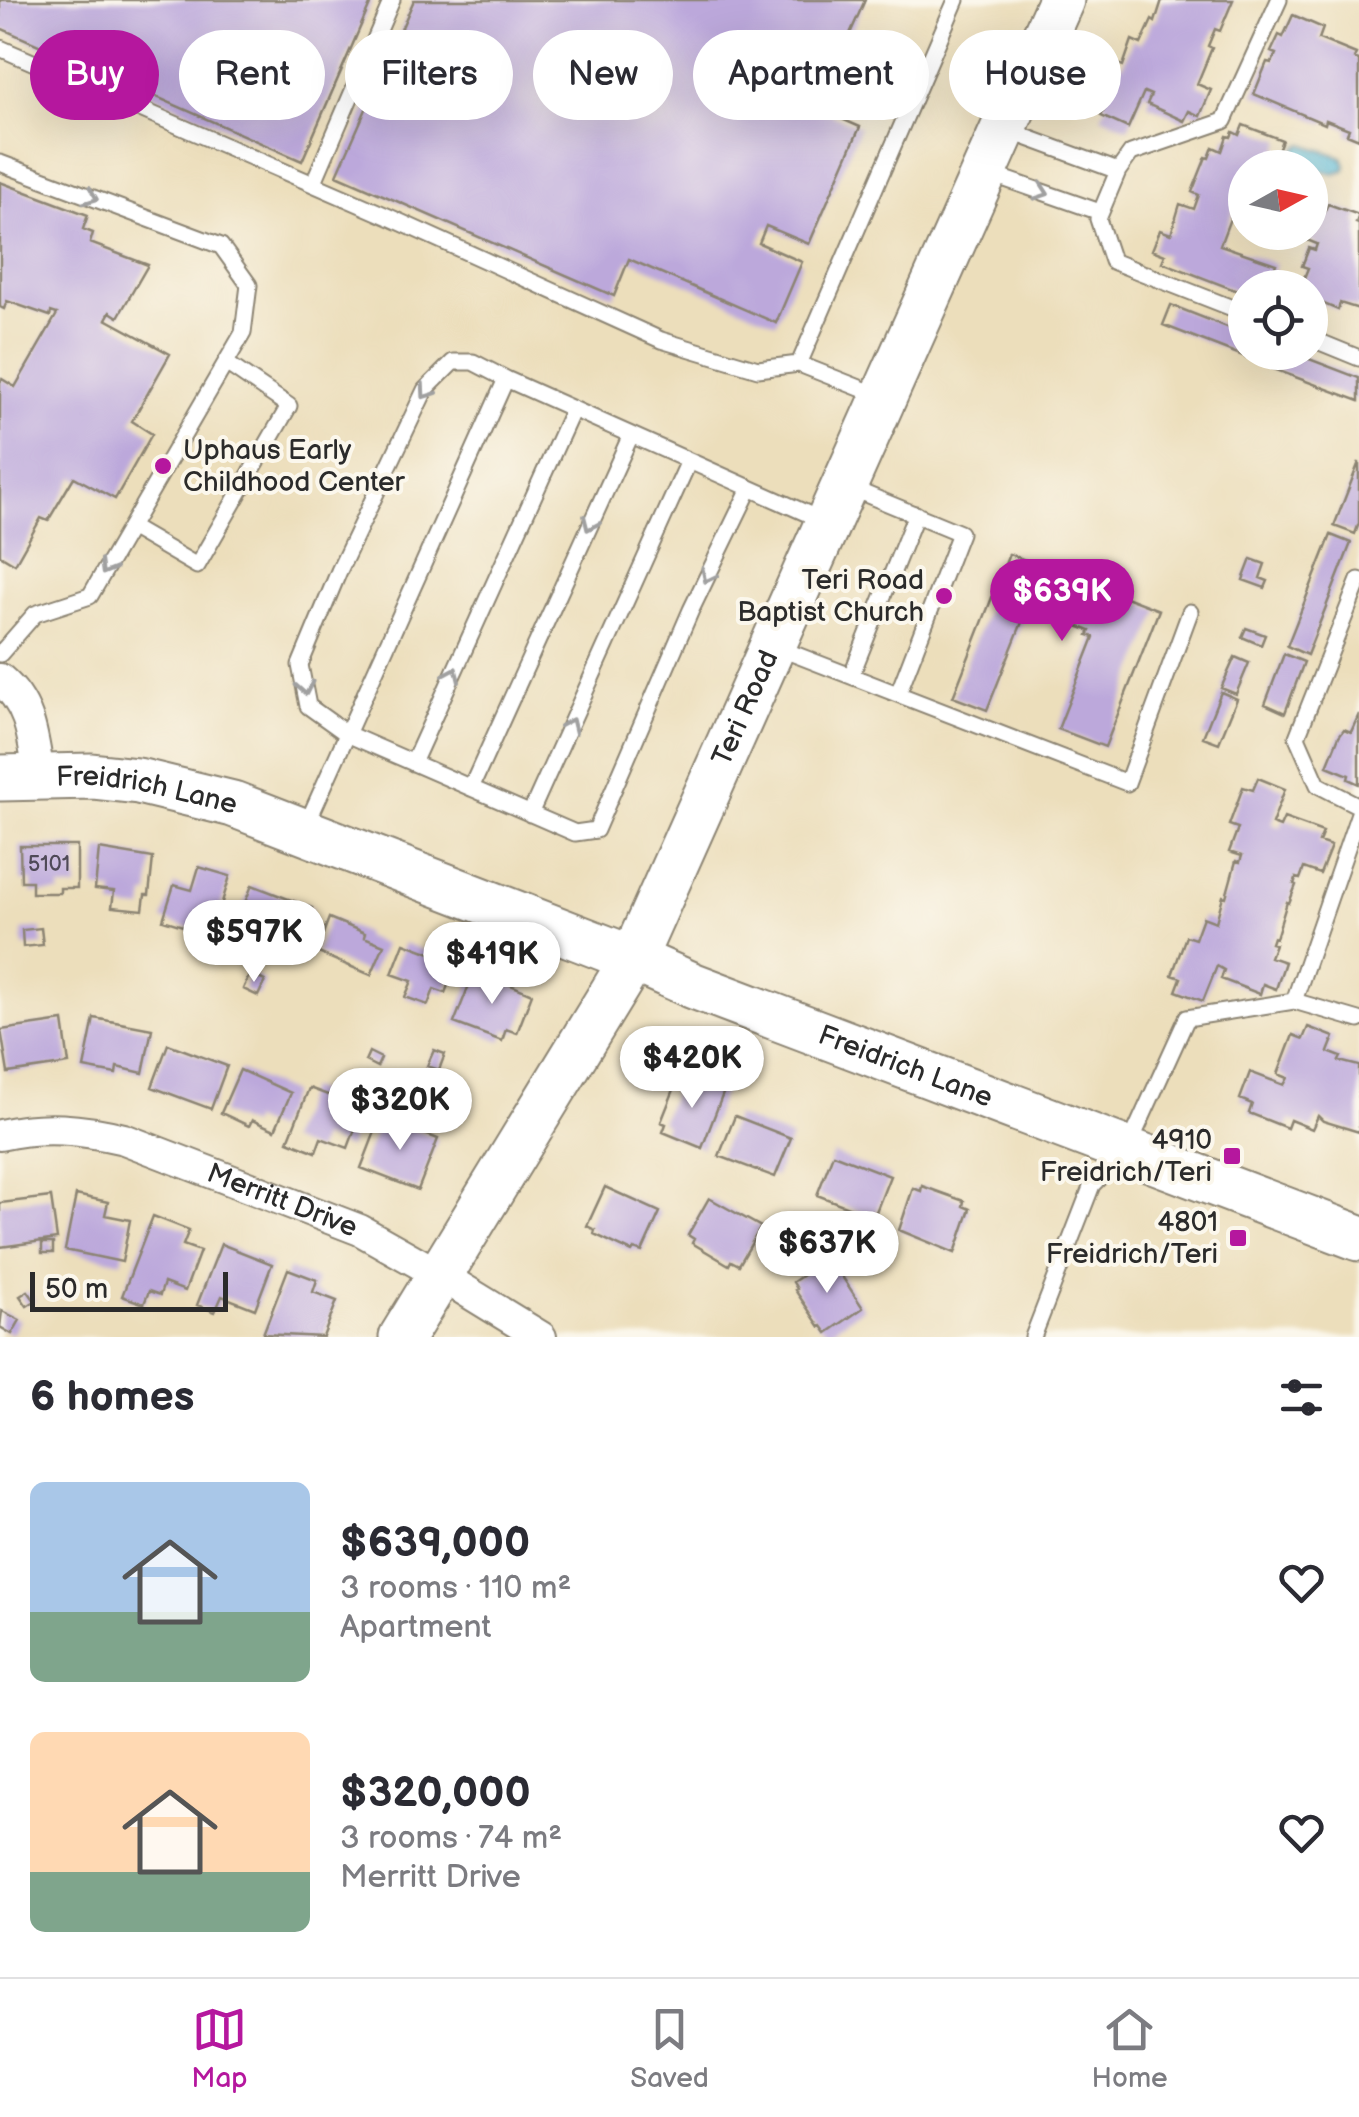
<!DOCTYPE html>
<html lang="en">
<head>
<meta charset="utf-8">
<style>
  body { margin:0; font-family:"Balsamiq Sans",sans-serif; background:#f2f2f3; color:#2b2b33; height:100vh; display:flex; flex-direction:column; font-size:38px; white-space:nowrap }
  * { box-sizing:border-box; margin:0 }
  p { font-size:32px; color:#7c7c81 }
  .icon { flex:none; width:55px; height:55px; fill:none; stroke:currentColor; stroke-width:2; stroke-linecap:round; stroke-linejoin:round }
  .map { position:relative; height:1337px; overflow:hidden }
  .side { display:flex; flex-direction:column; background:#fff; flex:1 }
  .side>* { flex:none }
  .banner { position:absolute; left:30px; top:30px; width:1300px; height:90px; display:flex; gap:20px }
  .needle { width:65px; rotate:82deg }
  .fabs { position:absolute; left:1228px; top:150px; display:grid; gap:20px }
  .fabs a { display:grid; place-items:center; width:100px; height:100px; border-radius:50%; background:#fff; box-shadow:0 10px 40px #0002; font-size:50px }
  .scale { position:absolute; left:30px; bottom:25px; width:198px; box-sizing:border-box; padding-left:10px; border:5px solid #2b2b2b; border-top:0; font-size:28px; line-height:35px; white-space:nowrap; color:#2b2b2b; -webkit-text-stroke:8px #fbf7ec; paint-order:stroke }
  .price { position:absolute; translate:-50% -85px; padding:0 22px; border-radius:35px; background:#fff; color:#222; font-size:32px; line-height:65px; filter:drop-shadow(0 2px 5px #0008) }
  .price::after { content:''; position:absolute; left:50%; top:60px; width:30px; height:22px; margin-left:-15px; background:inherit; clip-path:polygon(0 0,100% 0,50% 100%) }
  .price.on { background:#b5179e; color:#fff }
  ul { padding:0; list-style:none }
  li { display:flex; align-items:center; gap:30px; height:250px; padding:0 30px }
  li span { display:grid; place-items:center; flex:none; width:280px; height:200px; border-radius:15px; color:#555 }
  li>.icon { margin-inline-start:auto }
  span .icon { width:120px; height:120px; fill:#fffc; stroke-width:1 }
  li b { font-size:42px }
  h2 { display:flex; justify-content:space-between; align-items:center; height:120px; padding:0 30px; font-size:42px }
  .tag { padding:0 35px; border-radius:45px; background:#fff; box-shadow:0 10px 40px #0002; font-size:35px; line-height:90px }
  .tag.on { background:#b5179e; color:#fff }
  .menu { display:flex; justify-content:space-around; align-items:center; height:140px; border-top:2px solid #e1e1e2; background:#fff; font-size:28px; color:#7c7c81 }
  .menu a { display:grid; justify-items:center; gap:5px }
  .menu .on { color:#b5179e }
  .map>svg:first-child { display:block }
  .water { fill:#5bbdda; stroke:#437482; stroke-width:2.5 }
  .building { fill:#bca8db }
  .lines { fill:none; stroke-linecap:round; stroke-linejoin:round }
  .lane-casing { stroke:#8c8473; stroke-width:19 }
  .street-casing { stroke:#8c8473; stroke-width:34 }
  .secondary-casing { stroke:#8c8473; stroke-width:49 }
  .lane { stroke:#fff; stroke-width:15 }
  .street { stroke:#fff; stroke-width:30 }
  .secondary { stroke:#fff; stroke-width:45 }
  .oneway { stroke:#a0a0a0 }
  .poi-dot { fill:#b5179e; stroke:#fbf7ec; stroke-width:4 }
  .labels { text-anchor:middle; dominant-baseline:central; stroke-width:8; stroke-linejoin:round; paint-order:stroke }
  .number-label { font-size:22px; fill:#4f4a57 }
  .poi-label { font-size:28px; fill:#2b2b2b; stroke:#fbf7ec; text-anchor:end }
  .street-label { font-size:28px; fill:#2b2b2b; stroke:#fbf7ec }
</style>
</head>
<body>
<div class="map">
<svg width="1359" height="1337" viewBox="0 0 1359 1337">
  <rect width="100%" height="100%" fill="#fbf7ec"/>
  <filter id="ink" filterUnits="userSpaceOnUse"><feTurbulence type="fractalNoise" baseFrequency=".01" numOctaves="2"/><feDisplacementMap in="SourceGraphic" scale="20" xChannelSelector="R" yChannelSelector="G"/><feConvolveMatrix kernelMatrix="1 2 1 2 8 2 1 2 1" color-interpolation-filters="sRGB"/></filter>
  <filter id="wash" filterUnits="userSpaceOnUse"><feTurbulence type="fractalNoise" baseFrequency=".0048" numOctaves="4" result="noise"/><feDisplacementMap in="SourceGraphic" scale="40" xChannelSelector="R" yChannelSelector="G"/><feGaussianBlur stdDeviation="2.25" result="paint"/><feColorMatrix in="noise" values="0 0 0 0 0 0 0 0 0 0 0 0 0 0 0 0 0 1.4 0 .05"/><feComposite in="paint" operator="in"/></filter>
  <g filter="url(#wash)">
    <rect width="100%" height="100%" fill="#ecdebb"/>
    <!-- water -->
    <path class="water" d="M 1303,144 L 1342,157 L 1346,166 L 1344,171 L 1334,174 L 1315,169 L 1310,178 L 1310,168 L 1288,167 L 1295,149 Z"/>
    <g id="blocks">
      <!-- building -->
      <path class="building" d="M 0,0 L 372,0 L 302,161 L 0,28 Z
        M 414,0 L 865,0 L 817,108 L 860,127 L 809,244 L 766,226 L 759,243 L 802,262 L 776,323 L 629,259 L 614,296 L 337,175 Z
        M 1162,0 L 1233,0 L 1220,31 L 1215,29 L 1208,46 L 1212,48 L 1197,84 L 1211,90 L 1200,116 L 1189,111 L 1184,121 L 1147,104 L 1151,95 L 1144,92 L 1128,128 L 1101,116 L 1107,104 L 1098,100 L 1115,63 L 1123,66 L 1132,40 L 1141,44 L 1152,20 L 1155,22 Z
        M 1293,15 L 1323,28 L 1319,39 L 1356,54 L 1354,58 L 1359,60 L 1359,139 L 1347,134 L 1349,129 L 1326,120 L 1325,124 L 1254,94 L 1267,62 L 1272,63 L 1276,54 L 1271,52 L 1279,35 L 1283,37 Z
        M 1243,125 L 1282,140 L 1273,163 L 1263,159 L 1261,164 L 1269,168 L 1245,168 L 1245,212 L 1234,208 L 1220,245 L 1276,264 L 1267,288 L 1245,288 L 1245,294 L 1162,262 L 1165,255 L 1152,250 L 1160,230 L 1171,234 L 1180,204 L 1194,209 L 1199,195 L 1192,192 L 1206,157 L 1209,158 L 1213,147 L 1222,151 L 1227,136 L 1231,137 L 1233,132 L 1239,135 Z
        M 0,182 L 88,215 L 83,229 L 93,233 L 90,243 L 148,265 L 118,317 L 110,312 L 106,319 L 170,354 L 132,421 L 152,434 L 115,499 L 74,477 L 48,521 L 41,518 L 15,564 L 0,555 L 0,382 L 2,379 L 15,387 L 57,314 L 51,312 L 50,316 L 7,301 L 4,309 L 0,307 Z
        M 1328,204 L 1359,215 L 1356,223 L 1359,224 L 1359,309 L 1340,303 L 1338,310 L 1310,298 L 1310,288 L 1300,288 L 1308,268 L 1302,266 L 1309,248 L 1315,250 L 1317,244 L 1302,238 L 1305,232 L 1310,232 L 1315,208 L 1324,212 Z
        M 1171,305 L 1245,334 L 1245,352 L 1259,352 L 1256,361 L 1163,325 Z
        M 1267,352 L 1291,352 L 1359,378 L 1359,401 L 1263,365 Z
        M 1359,462 L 1359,523 L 1355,534 L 1334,526 Z
        M 1331,535 L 1351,543 L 1307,655 L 1287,646 Z
        M 1009,554 L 1042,566 L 1041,571 L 1103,595 L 1105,589 L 1159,610 L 1105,747 L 1058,729 L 1094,637 L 1088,635 L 1090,631 L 1028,607 L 987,710 L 953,697 Z
        M 1251,559 L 1265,564 L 1260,578 L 1268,581 L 1265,588 L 1243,580 Z
        M 1246,628 L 1265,635 L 1261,645 L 1242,637 Z
        M 1284,654 L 1304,662 L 1285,713 L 1265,704 Z
        M 1235,657 L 1249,663 L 1236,694 L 1221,688 Z
        M 1221,692 L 1237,699 L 1219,743 L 1203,737 Z
        M 1359,714 L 1359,784 L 1348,779 L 1349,775 L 1327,766 L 1339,736 L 1344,729 L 1351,732 Z
        M 1258,778 L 1285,789 L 1272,824 L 1280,827 L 1284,818 L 1323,832 L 1319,842 L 1331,846 L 1320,874 L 1304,868 L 1300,879 L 1296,878 L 1294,884 L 1296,885 L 1289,903 L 1287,902 L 1276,938 L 1273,937 L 1271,943 L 1275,944 L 1270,957 L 1285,962 L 1276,989 L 1263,984 L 1260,994 L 1221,979 L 1224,970 L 1217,966 L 1203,1001 L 1176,991 L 1181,978 L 1172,975 L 1186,936 L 1195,939 L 1203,917 L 1216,922 L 1223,896 L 1226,897 L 1236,861 L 1240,862 L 1242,856 L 1229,852 L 1238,828 L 1229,825 L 1243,787 L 1253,790 Z
        M 20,846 L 77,846 L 77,888 L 60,888 L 60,893 L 32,893 L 32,881 L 21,881 Z
        M 99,849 L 153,858 L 149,895 L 145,895 L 143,910 L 112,907 L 114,891 L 95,889 Z
        M 199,867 L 230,876 L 212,935 L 163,920 L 174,885 L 192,890 Z
        M 252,885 L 312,908 L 292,958 L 255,943 L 263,924 L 240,915 Z
        M 329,918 L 365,933 L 364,937 L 384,945 L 371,975 L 316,952 Z
        M 41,928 L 43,945 L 23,947 L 22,930 Z
        M 404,943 L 457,963 L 445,993 L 434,989 L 428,1005 L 405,997 L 412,981 L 392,974 Z
        M 475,970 L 532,994 L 517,1033 L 506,1029 L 502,1041 L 454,1023 Z
        M 250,974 L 265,981 L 258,996 L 243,989 Z
        M 94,1018 L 152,1029 L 143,1073 L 117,1067 L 116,1074 L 84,1068 Z
        M 63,1021 L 69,1064 L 8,1073 L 1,1030 Z
        M 1308,1027 L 1334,1037 L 1328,1052 L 1341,1057 L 1339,1061 L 1359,1066 L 1359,1132 L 1323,1121 L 1318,1116 L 1312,1129 L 1290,1120 L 1287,1128 L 1249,1113 L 1252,1104 L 1240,1099 L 1250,1072 L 1284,1085 L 1288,1078 L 1278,1074 L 1293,1035 L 1303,1039 Z
        M 168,1044 L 227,1066 L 211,1109 L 152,1087 Z
        M 434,1050 L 445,1054 L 439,1070 L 427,1066 Z
        M 369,1052 L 381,1058 L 377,1067 L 365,1061 Z
        M 240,1070 L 291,1093 L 275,1130 L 252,1120 L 249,1126 L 221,1113 Z
        M 683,1075 L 724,1091 L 702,1148 L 663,1132 L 666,1124 L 661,1122 L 677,1082 L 680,1083 Z
        M 309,1088 L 363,1108 L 348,1148 L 321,1138 L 316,1152 L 288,1141 Z
        M 389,1113 L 399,1117 L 397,1123 L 438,1139 L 418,1190 L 361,1168 L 376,1129 L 382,1131 Z
        M 735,1116 L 791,1138 L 775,1177 L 719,1156 Z
        M 833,1154 L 890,1176 L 874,1217 L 817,1195 Z
        M 922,1186 L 964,1201 L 963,1206 L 970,1209 L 955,1253 L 899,1230 L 913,1188 L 921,1191 Z
        M 605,1187 L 660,1212 L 642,1252 L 634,1249 L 632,1252 L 594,1234 L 595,1230 L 587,1226 Z
        M 76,1195 L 108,1202 L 105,1215 L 130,1220 L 122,1262 L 65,1250 Z
        M 51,1197 L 57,1239 L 0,1247 L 0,1203 Z
        M 709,1198 L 761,1227 L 739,1265 L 731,1261 L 729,1265 L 692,1243 L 694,1239 L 688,1235 Z
        M 153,1216 L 189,1230 L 183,1245 L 200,1251 L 185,1291 L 164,1283 L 160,1295 L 149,1291 L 144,1304 L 122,1296 Z
        M 42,1243 L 53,1243 L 53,1253 L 42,1253 Z
        M 221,1244 L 272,1264 L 255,1309 L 222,1296 L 215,1312 L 197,1305 Z
        M 829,1257 L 863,1308 L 827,1333 L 822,1326 L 820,1327 L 795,1290 L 797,1289 L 793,1282 Z
        M 288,1269 L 317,1280 L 313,1292 L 337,1301 L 323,1337 L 263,1334 Z
        M 28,1291 L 35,1301 L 27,1306 L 20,1296 Z
        M 2,1311 L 20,1320 L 12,1334 L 0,1327 Z"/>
    </g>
  </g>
  <g filter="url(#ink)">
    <use href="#blocks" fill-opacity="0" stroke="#8c8473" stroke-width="2.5"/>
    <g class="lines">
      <!-- lane casing -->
      <g class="lane-casing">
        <path id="lane" d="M 0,48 L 389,217 L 661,340 L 758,369 L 799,364
          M 1009,131 L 1118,171
          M 0,163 L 221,246 L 249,285 L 243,333 L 90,596 L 35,614 L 0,654
          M 988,173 L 1100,212
          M 313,184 L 392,0
          M 1245,313 L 1112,261 L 1098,219 L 1118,171 L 1131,153 L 1224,121 L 1279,0
          M 1310,338 L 1359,358
          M 506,379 L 473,362 L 453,362 L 425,390 L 339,571 L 300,665 L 308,706 L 347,734 L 575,833 L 596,830 L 691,610 L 750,488
          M 880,396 L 799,364 L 956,0
          M 846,486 L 960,533 L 898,694
          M 130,527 L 197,566 L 289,406 L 226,363
          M 1359,580 L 1297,737 L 1318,785 L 1359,806
          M 776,647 L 1127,783 L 1190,612
          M 851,676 L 916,514
          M 413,763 L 573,409
          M 471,788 L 631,435
          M 530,814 L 689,461
          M 305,828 L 506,379 L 826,522
          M 1294,1001 L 1359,1020
          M 1033,1337 L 1092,1185 L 1127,1150 L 1187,1018 L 1294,1001 L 1359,813"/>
      </g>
      <!-- street casing -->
      <g class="street-casing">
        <g id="street">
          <path d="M 0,679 C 31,705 33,737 39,776"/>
          <path id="s1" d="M 0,1135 C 43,1125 82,1129 124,1139 L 360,1230 L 440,1275 L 541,1337"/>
        </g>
      </g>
      <!-- secondary casing -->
      <g class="secondary-casing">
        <g id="secondary">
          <path id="s2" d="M 0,778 L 92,776 L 138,781 L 233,804 L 633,959 L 694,986 L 1359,1238"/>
          <path id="s3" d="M 402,1337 L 633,959 L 1061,0"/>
        </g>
      </g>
      <!-- lane -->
      <use href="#lane" class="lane"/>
      <!-- street -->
      <use href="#street" class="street"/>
      <!-- secondary -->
      <use href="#secondary" class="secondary"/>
    </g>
    <!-- one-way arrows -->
    <defs><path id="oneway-chevron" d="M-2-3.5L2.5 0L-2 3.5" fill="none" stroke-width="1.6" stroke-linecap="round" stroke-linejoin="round" transform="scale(2.5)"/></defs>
    <g class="oneway">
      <use href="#oneway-chevron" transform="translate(1042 192) rotate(19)"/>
      <use href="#oneway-chevron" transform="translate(91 197) rotate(21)"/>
      <use href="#oneway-chevron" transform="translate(427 392) rotate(125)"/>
      <use href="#oneway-chevron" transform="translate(590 524) rotate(114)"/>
      <use href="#oneway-chevron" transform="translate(106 568) rotate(120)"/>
      <use href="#oneway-chevron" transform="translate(708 576) rotate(116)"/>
      <use href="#oneway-chevron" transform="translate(453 674) rotate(-66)"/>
      <use href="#oneway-chevron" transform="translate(305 688) rotate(79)"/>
      <use href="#oneway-chevron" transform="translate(570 725) rotate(-66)"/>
    </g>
  </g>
  <!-- markers -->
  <g class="poi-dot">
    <circle cx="163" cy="466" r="10"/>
    <circle cx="944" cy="596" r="10"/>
    <rect x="1222" y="1146" width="20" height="20" rx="5"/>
    <rect x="1228" y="1228" width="20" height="20" rx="5"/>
  </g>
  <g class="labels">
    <!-- number labels -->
    <g class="number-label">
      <text x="49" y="864">5101</text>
    </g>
    <!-- poi labels -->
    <g class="poi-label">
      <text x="183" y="450" text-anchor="start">Uphaus Early<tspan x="183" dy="32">Childhood Center</tspan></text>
      <text x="924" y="580">Teri Road<tspan x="924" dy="32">Baptist Church</tspan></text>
      <text x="1212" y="1140">4910<tspan x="1212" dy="32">Freidrich/Teri</tspan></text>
      <text x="1218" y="1222">4801<tspan x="1218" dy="32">Freidrich/Teri</tspan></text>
    </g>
    <!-- street labels -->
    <g class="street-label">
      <text stroke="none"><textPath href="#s3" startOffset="718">Teri Road</textPath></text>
      <text stroke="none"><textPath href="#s2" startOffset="148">Freidrich Lane</textPath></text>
      <text stroke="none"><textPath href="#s2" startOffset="958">Freidrich Lane</textPath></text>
      <text stroke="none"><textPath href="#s1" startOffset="295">Merritt Drive</textPath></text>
    </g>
  </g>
</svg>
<div class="fabs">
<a><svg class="needle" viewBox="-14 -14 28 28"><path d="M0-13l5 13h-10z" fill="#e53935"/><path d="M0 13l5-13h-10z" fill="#7c7c81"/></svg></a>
<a><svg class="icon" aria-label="locate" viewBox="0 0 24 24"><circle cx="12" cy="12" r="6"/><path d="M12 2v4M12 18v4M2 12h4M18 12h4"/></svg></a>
</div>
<div class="scale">50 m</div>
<b class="price on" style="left:1062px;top:644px">$639K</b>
<b class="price" style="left:254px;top:985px">$597K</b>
<b class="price" style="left:492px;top:1007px">$419K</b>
<b class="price" style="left:692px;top:1111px">$420K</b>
<b class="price" style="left:400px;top:1153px">$320K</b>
<b class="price" style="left:827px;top:1296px">$637K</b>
<div class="banner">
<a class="tag on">Buy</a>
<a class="tag">Rent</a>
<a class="tag">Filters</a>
<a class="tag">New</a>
<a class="tag">Apartment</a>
<a class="tag">House</a>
</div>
</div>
<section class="side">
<h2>6 homes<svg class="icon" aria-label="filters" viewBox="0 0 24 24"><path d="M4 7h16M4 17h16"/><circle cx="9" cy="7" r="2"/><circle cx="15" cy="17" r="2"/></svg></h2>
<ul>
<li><span style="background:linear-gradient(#a9c7e8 65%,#7fa58c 0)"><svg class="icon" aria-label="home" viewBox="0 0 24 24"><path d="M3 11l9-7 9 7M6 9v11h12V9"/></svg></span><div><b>$639,000</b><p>3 rooms · 110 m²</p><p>Apartment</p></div><svg class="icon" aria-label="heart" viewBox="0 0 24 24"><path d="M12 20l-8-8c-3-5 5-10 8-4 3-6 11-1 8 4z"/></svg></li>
<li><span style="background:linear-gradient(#ffd9b3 70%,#7fa58c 0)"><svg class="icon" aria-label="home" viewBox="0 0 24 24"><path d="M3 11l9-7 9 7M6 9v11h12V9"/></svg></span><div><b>$320,000</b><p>3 rooms · 74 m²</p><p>Merritt Drive</p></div><svg class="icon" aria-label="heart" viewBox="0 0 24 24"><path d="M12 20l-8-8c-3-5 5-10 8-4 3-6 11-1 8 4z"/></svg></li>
</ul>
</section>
<nav class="menu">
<a class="on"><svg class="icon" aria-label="map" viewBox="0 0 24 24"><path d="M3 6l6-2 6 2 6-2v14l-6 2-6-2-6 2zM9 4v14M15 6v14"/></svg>Map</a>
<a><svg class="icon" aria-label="saved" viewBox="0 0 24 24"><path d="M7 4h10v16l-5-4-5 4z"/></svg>Saved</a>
<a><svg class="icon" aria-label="home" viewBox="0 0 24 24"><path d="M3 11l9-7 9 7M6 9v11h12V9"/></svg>Home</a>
</nav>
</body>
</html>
